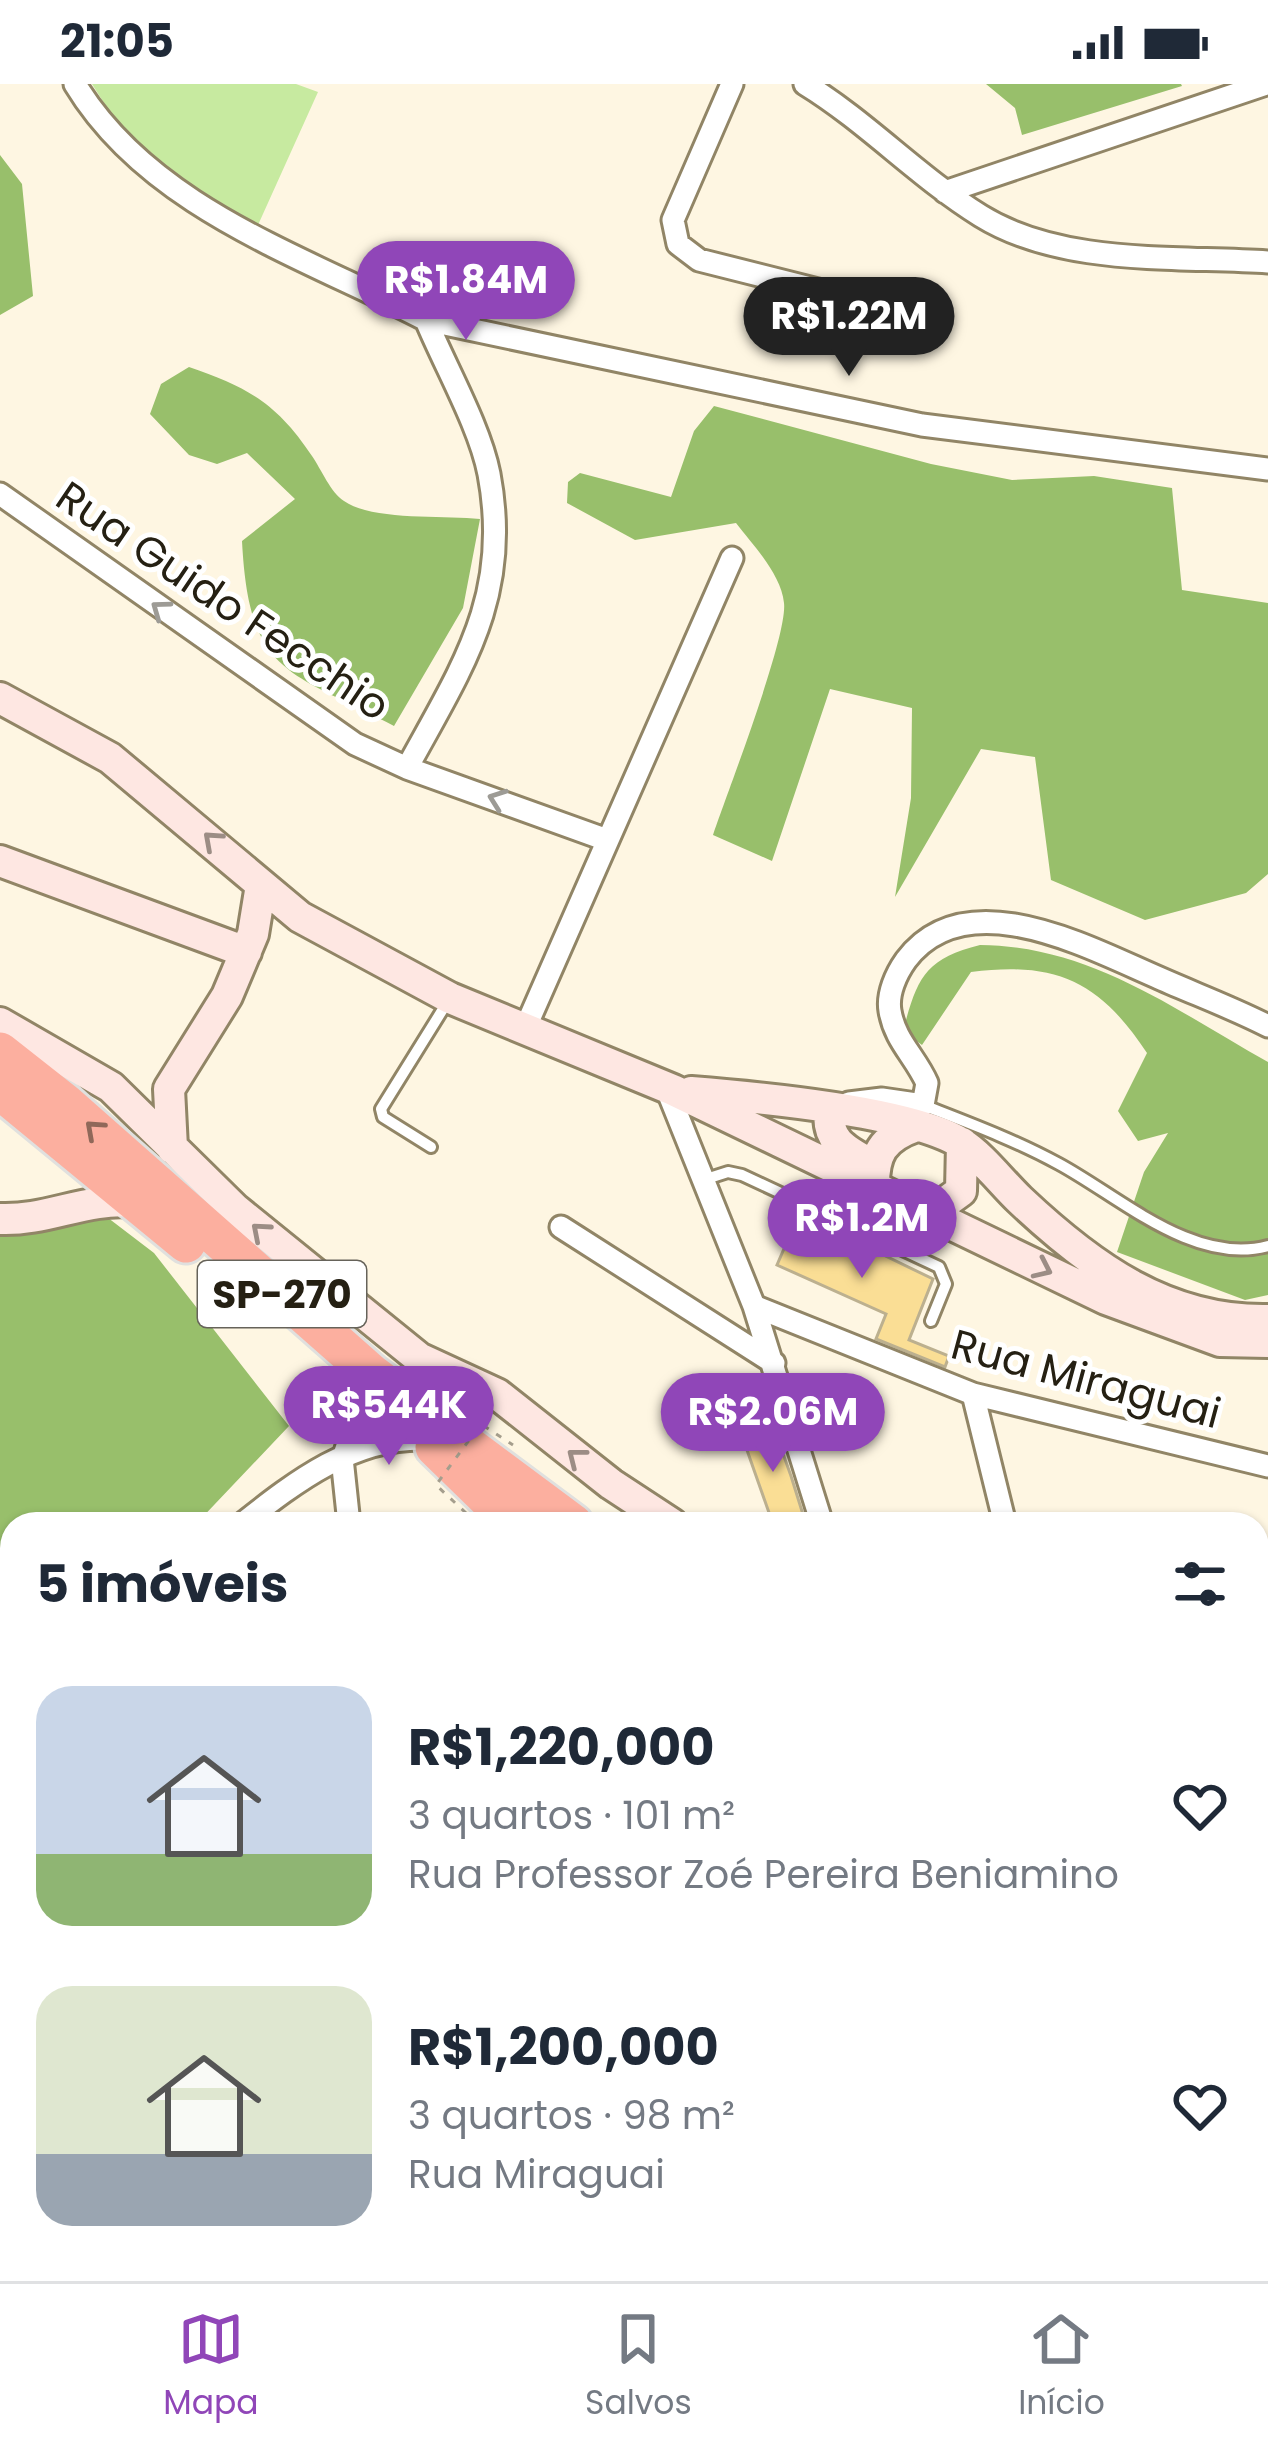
<!DOCTYPE html>
<html lang="pt">
<head>
<meta charset="utf-8">
<style>
  body { margin:0; font-family:Poppins,sans-serif; background:#f2f2f3; color:#1f2937; height:100vh; display:flex; flex-direction:column; font-size:45px; white-space:nowrap }
  * { box-sizing:border-box; margin:0 }
  p { font-size:39px; color:#747a83 }
  .icon { flex:none; width:66px; height:66px; fill:none; stroke:currentColor; stroke-width:2; stroke-linecap:round; stroke-linejoin:round }
  .map { position:relative; flex:1; overflow:hidden }
  .side { position:absolute; left:0px; top:1428px; width:1269px; height:771px; display:flex; flex-direction:column; background:#fff; border-radius:36px 36px 0 0; box-shadow:0 3px 9px #0004 }
  .side>* { flex:none }
  .price { position:absolute; translate:-50% -102px; padding:0 27px; border-radius:42px; background:#9046b8; color:#fff; font-size:39px; line-height:78px; filter:drop-shadow(0 3px 6px #0008) }
  .price::after { content:''; position:absolute; left:50%; top:72px; width:36px; height:27px; margin-left:-18px; background:inherit; clip-path:polygon(0 0,100% 0,50% 100%) }
  .price.on { background:#222; color:#fff }
  ul { padding:0; list-style:none }
  li { display:flex; align-items:center; gap:36px; height:300px; padding:0 36px }
  li span { display:grid; place-items:center; flex:none; width:336px; height:240px; border-radius:36px; color:#555 }
  li>.icon { margin-inline-start:auto }
  span .icon { width:144px; height:144px; fill:#fffc; stroke-width:1 }
  li b { font-size:51px }
  h2 { display:flex; justify-content:space-between; align-items:center; height:144px; padding:0 36px; font-size:51px }
  .status { display:flex; justify-content:space-between; align-items:center; height:84px; padding:0 60px; background:#fff; direction:ltr }
  .status svg { height:33px; fill:currentColor }
  .tab-bar { display:flex; justify-content:space-around; align-items:center; height:168px; border-top:3px solid #e0e1e3; background:#fff; font-size:33px; color:#747a83 }
  .tab-bar a { display:grid; justify-items:center; gap:6px }
  .tab-bar .on { color:#9046b8 }
  .map>svg:first-child { display:block }
  .green { fill:#c7eaa0 }
  .forest { fill:#98bf6b }
  .building { fill:#fade95; stroke:#bcb08f; stroke-width:3 }
  .lines { fill:none; stroke-linecap:round; stroke-linejoin:round }
  .lane-casing { stroke:#918566; stroke-width:16 }
  .street-casing { stroke:#918566; stroke-width:27 }
  .secondary-casing { stroke:#918566; stroke-width:36 }
  .highway-casing { stroke:#e0e0de; stroke-width:45 }
  .path { stroke:#a59e8d; stroke-width:3; stroke-dasharray:6 9; stroke-linecap:butt }
  .lane { stroke:#fff; stroke-width:10 }
  .street { stroke:#fff; stroke-width:21 }
  .secondary { stroke:#fee7e2; stroke-width:30 }
  .highway { stroke:#fcaf9f; stroke-width:39 }
  .path-bridge { stroke:#a59e8d; stroke-width:3; stroke-dasharray:6 9; stroke-linecap:butt }
  .oneway { stroke:#9d9b95 }
  .oneway2 { stroke:#9c8d85 }
  .oneway3 { stroke:#906859 }
  .labels { text-anchor:middle; dominant-baseline:central; stroke-width:10; stroke-linejoin:round; paint-order:stroke }
  .shield { fill:#fff; stroke:#66635a; stroke-width:3 }
  .shield-label { font-size:39px; font-weight:bold; fill:#252013 }
  .street-label { font-size:42px; fill:#252013; stroke:#fff }
</style>
</head>
<body>
<div class="status"><b>21:05</b><svg viewBox="0 0 49 12"><path d="M0 12V9h3v3zM5 12V6h3v6zM10 12V3h3v9zM15 12V0h3v12zM26 1h20v11H26zM47 4h2v5h-2z"/></svg></div>
<div class="map">
<svg width="1268" height="2197" viewBox="0 0 1268 2197">
  <rect width="100%" height="100%" fill="#fef6e2"/>
  <!-- green -->
  <path class="green" d="M 92,0 L 296,0 L 318,8 L 258,141 L 177,102 L 114,35 Z
    M 1257,1751 L 1268,1754 L 1268,1844 L 1257,1836 Z"/>
  <!-- forest -->
  <path class="forest" d="M 986,0 L 1181,0 L 1182,2 L 1022,51 L 1015,24 Z
    M 0,71 L 22,100 L 33,212 L 0,231 Z
    M 189,283 C 247,303 277,319 312,372 C 321,385 331,409 344,417 C 373,437 442,431 480,435 L 463,524 L 394,642 C 287,586 249,591 242,457 L 295,415 L 247,369 L 217,380 L 189,371 L 150,330 L 161,300 Z
    M 714,322 L 931,380 L 1012,396 L 1094,392 L 1172,404 L 1182,506 L 1268,519 L 1268,790 L 1246,809 L 1145,836 L 1051,796 L 1035,673 L 981,665 L 895,813 L 911,714 L 912,624 L 830,605 L 772,777 L 713,751 C 727,709 788,553 784,519 C 781,490 753,461 736,439 L 635,456 L 567,419 L 568,398 L 580,389 L 671,413 L 694,347 Z
    M 980,861 C 1091,862 1175,926 1268,978 L 1268,1211 L 1245,1216 L 1117,1168 L 1144,1088 L 1168,1049 L 1138,1057 L 1118,1027 L 1147,969 C 1100,898 1057,877 971,888 L 922,961 L 903,947 C 917,895 924,875 980,861 Z
    M 99,1127 L 154,1169 L 289,1342 L 196,1440 L 12,1440 L 12,1636 L 0,1649 L 0,1141 Z
    M 1257,2008 L 1268,2026 L 1268,2197 L 0,2197 L 0,2084 L 12,2086 L 12,2187 L 1257,2187 Z"/>
  <!-- building -->
  <path class="building" d="M 799,1130 L 933,1195 L 909,1256 L 949,1272 L 945,1283 L 876,1255 L 886,1230 L 777,1181 Z
    M 771,1336 L 791,1392 L 806,1440 L 773,1440 L 741,1349 Z"/>
  <g class="lines">
    <!-- lane casing -->
    <g class="lane-casing">
      <path id="lane" d="M 923,1021 C 969,1039 1015,1056 1059,1080 C 1120,1113 1194,1182 1268,1162
        M 431,1063 L 383,1033 L 381,1025 L 448,917
        M 703,1096 L 728,1088 L 742,1091 L 939,1183 L 946,1200 L 931,1237
        M 1257,2023 L 1268,2028"/>
    </g>
    <!-- street casing -->
    <g class="street-casing">
      <path id="street" d="M 75,0 C 150,124 303,172 426,236 C 445,282 480,343 489,390 C 512,512 462,583 407,684
        M 732,0 L 673,136 L 678,160 L 699,176 L 862,217
        M 805,0 C 867,38 918,93 981,132 C 1062,182 1176,172 1268,178
        M 945,108 L 1266,0
        M 426,236 L 922,341 L 1268,385
        M 0,410 L 355,660 L 407,684 L 607,756
        M 524,947 L 732,474
        M 666,1003 L 754,1222 L 822,1440
        M 849,1019 L 882,1015 L 923,1021 L 927,999 C 915,972 895,957 890,927 C 887,910 896,890 906,876 C 966,796 1089,864 1159,894 C 1195,910 1233,924 1268,942
        M 561,1143 L 774,1279
        M 754,1222 L 973,1310 L 1268,1382
        M 973,1310 L 1005,1440
        M 342,1374 L 349,1440
        M 343,1374 L 359,1327 L 352,1296
        M 242,1440 C 296,1397 354,1353 425,1355
        M 1257,1541 L 1268,1543
        M 1257,1719 L 1268,1722
        M 0,1728 L 12,1708
        M 0,2028 L 12,2029"/>
    </g>
    <!-- secondary casing -->
    <g class="secondary-casing">
      <path id="secondary" d="M 0,614 L 110,674 L 300,833 L 450,914 L 673,1006 L 1106,1215 L 1220,1257 L 1268,1258
        M 0,777 L 246,868
        M 0,939 L 111,1003 L 235,1125 L 419,1274 L 497,1310 L 611,1400 L 672,1440
        M 691,1008 C 754,1013 910,1027 961,1059 C 982,1072 1002,1099 1020,1116 C 1091,1183 1167,1238 1268,1236
        M 830,1025 C 825,1058 847,1067 874,1082
        M 172,1064 L 169,1005 L 227,912 L 253,850 L 261,801
        M 874,1106 C 873,1070 882,1054 916,1042
        M 928,1131 L 961,1107 L 962,1059
        M 0,1135 C 48,1137 86,1113 134,1118"/>
    </g>
    <!-- highway casing -->
    <g class="highway-casing">
      <path id="highway" d="M 0,968 L 66,1020 L 373,1291 L 573,1440
        M 0,1006 L 186,1159
        M 435,1363 L 514,1440
        M 1257,1889 L 1268,1896
        M 1257,1948 L 1268,1953"/>
    </g>
    <!-- path -->
    <path class="path" d="M 1257,1838 L 1268,1845
      M 0,2091 L 11,2080 L 4,2047"/>
    <!-- lane -->
    <use href="#lane" class="lane"/>
    <!-- street -->
    <use href="#street" class="street"/>
    <!-- secondary -->
    <use href="#secondary" class="secondary"/>
    <!-- highway -->
    <use href="#highway" class="highway"/>
    <!-- path-bridge -->
    <path class="path-bridge" d="M 466,1429 L 436,1401 L 481,1340 L 513,1361"/>
  </g>
  <!-- one-way arrows -->
  <defs><path id="oneway-chevron" d="M-2-3.5L2.5 0L-2 3.5" fill="none" stroke-width="1.6" stroke-linecap="round" stroke-linejoin="round" transform="scale(3)"/></defs>
  <g class="oneway">
    <use href="#oneway-chevron" transform="translate(160 525) rotate(-144)"/>
    <use href="#oneway-chevron" transform="translate(497 715) rotate(-160)"/>
  </g>
  <g class="oneway2">
    <use href="#oneway-chevron" transform="translate(212 756) rotate(-138)"/>
    <use href="#oneway-chevron" transform="translate(260 1147) rotate(-139)"/>
    <use href="#oneway-chevron" transform="translate(1043 1185) rotate(25)"/>
    <use href="#oneway-chevron" transform="translate(576 1373) rotate(-142)"/>
  </g>
  <use class="oneway3" href="#oneway-chevron" transform="translate(94 1045) rotate(-138)"/>
  <g class="labels">
    <!-- shield labels -->
    <rect class="shield" x="198" y="1177" width="168" height="66" rx="9"/>
    <g class="shield-label">
      <text x="282" y="1210">SP-270</text>
    </g>
    <!-- street labels -->
    <g class="street-label">
      <text transform="translate(223 517) rotate(34)">Rua Guido Fecchio</text>
      <text transform="translate(1086 1295) rotate(15)">Rua Miraguai</text>
    </g>
  </g>
</svg>
<b class="price" style="left:466px;top:259px">R$1.84M</b>
<b class="price on" style="left:849px;top:295px">R$1.22M</b>
<b class="price" style="left:862px;top:1197px">R$1.2M</b>
<b class="price" style="left:389px;top:1384px">R$544K</b>
<b class="price" style="left:773px;top:1391px">R$2.06M</b>
<section class="side">
<h2>5 imóveis<svg class="icon" aria-label="filters" viewBox="0 0 24 24"><path d="M4 7h16M4 17h16"/><circle cx="9" cy="7" r="2"/><circle cx="15" cy="17" r="2"/></svg></h2>
<ul>
<li><span style="background:linear-gradient(#c9d6e8 70%,#8fb573 0)"><svg class="icon" aria-label="home" viewBox="0 0 24 24"><path d="M3 11l9-7 9 7M6 9v11h12V9"/></svg></span><div><b>R$1,220,000</b><p>3 quartos · 101 m²</p><p>Rua Professor Zoé Pereira Beniamino</p></div><svg class="icon" aria-label="heart" viewBox="0 0 24 24"><path d="M12 20l-8-8c-3-5 5-10 8-4 3-6 11-1 8 4z"/></svg></li>
<li><span style="background:linear-gradient(#dfe7d0 70%,#9aa5b1 0)"><svg class="icon" aria-label="home" viewBox="0 0 24 24"><path d="M3 11l9-7 9 7M6 9v11h12V9"/></svg></span><div><b>R$1,200,000</b><p>3 quartos · 98 m²</p><p>Rua Miraguai</p></div><svg class="icon" aria-label="heart" viewBox="0 0 24 24"><path d="M12 20l-8-8c-3-5 5-10 8-4 3-6 11-1 8 4z"/></svg></li>
</ul>
</section>
</div>
<nav class="tab-bar">
<a class="on"><svg class="icon" aria-label="map" viewBox="0 0 24 24"><path d="M3 6l6-2 6 2 6-2v14l-6 2-6-2-6 2zM9 4v14M15 6v14"/></svg>Mapa</a>
<a><svg class="icon" aria-label="saved" viewBox="0 0 24 24"><path d="M7 4h10v16l-5-4-5 4z"/></svg>Salvos</a>
<a><svg class="icon" aria-label="home" viewBox="0 0 24 24"><path d="M3 11l9-7 9 7M6 9v11h12V9"/></svg>Início</a>
</nav>
</body>
</html>
